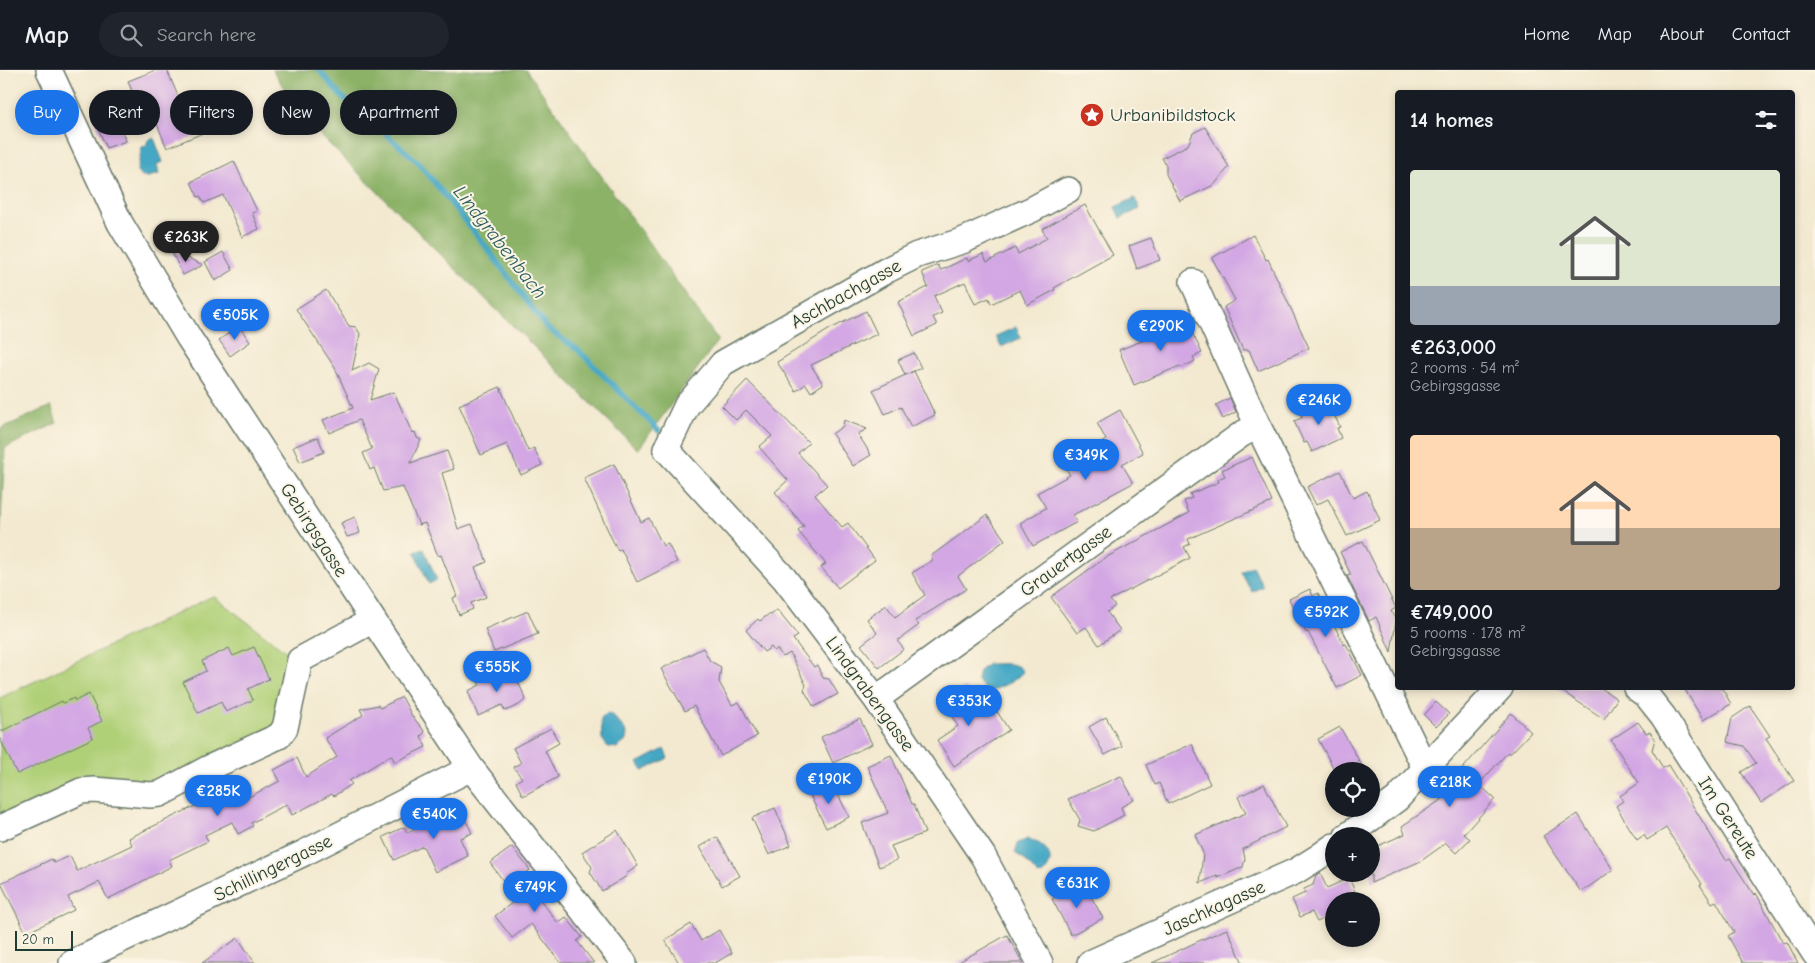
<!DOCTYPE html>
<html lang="en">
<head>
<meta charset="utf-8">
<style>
  body { margin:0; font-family:"Comic Neue",sans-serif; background:#20242c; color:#f1f3f6; height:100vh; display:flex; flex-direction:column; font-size:19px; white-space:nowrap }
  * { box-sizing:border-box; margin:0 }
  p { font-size:16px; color:#9ea1a6 }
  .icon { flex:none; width:28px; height:28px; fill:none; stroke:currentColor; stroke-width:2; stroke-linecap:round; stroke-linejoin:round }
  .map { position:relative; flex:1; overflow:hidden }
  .sheet { position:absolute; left:1395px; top:20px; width:400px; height:600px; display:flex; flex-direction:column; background:#171b24; border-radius:5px; box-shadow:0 2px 8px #0003 }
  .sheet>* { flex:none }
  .banner { position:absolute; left:15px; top:20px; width:475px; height:45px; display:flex; gap:10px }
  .buttons { position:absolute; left:1325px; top:692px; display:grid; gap:10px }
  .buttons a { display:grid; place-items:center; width:55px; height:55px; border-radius:50%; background:#171b24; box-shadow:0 2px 8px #0003; font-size:25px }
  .scale { position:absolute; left:15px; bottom:12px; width:58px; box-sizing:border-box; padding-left:5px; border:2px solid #1f3d34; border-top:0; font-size:14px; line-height:18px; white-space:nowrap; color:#1f3d34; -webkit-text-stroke:4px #fcf5e5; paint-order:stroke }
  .price { position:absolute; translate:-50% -42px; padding:0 11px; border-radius:18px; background:#1a73e8; color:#fff; font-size:16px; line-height:32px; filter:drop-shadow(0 1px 2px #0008) }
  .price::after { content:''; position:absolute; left:50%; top:30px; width:15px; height:11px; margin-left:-8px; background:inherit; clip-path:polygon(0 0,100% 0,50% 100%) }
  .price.selected { background:#222; color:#fff }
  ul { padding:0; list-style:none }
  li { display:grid; align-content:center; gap:10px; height:265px; padding:0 15px }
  li span { display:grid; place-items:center; height:155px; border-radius:5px; color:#555 }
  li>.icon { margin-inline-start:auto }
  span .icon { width:90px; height:90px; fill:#fffc; stroke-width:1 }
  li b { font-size:21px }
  h2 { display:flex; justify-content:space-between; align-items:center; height:60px; padding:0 15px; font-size:21px }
  .pill { padding:0 18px; border-radius:22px; background:#171b24; box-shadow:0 2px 8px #0003; font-size:18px; line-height:45px }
  .pill.selected { background:#1a73e8; color:#fff }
  header { display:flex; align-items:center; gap:30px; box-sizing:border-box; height:70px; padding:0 25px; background:#171b24; border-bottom:1px solid #363941 }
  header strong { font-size:24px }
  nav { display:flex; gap:28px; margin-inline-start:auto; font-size:18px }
  .search { width:350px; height:45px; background:#20242c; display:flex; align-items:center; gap:12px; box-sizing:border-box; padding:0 18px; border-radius:28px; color:#9ea1a6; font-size:19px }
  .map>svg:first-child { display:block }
  .green { fill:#b0d078; stroke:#688656 }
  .forest { fill:#8cb268; stroke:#56784e }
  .water { fill:#44a7c4; stroke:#32727c }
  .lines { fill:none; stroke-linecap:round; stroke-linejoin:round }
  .stream { stroke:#44a7c4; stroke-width:5.5 }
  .building { fill:#d3a7e4 }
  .minor-casing { stroke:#69796b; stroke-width:28 }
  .minor { stroke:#fff; stroke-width:25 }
  .labels { text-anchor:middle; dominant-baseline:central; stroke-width:4; stroke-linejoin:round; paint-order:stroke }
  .poi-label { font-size:19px; fill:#1f3d34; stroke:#fcf5e5; text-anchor:start }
  .street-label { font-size:19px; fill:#1f3d34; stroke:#fcf5e5 }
  .water-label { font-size:20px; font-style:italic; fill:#2a5d5f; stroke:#fcf5e5 }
</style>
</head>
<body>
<header>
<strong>Map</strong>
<div class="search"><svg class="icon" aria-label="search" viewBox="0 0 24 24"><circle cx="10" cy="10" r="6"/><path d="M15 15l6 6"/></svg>Search here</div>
<nav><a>Home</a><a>Map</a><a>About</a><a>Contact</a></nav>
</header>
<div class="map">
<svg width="1815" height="893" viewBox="0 0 1815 893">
  <rect width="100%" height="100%" fill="#fcf5e5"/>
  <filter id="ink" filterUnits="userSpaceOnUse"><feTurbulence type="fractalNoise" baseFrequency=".02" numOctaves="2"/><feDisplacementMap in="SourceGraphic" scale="10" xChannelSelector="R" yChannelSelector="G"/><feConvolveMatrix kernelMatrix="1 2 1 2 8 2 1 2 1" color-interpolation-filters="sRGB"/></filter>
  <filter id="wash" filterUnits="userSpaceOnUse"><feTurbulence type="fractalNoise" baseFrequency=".0096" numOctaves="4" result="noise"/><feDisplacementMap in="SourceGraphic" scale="20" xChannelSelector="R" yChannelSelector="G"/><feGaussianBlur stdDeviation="1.12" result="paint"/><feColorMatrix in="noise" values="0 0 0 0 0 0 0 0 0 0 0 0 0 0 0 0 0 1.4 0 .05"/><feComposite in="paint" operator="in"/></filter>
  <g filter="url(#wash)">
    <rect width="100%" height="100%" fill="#f3e9d0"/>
    <!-- green -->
    <path class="green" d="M 213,526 L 292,586 L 276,660 L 152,717 L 0,751 L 0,628 Z"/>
    <!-- forest -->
    <path class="forest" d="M 273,0 L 526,0 L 718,270 L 638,380 L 300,45 Z
      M 51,336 L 57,353 L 5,378 L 0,468 L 0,359 Z"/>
    <!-- water -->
    <path class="water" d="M 154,68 L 163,92 L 157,94 L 159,104 L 148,107 L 140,106 L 137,100 L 142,77 L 146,76 L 148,70 Z
      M 1135,128 L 1140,139 L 1120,148 L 1115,137 Z
      M 1016,257 L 1021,268 L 1001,277 L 996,266 Z
      M 424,479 L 437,510 L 429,514 L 415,482 Z
      M 1252,496 L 1263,516 L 1252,522 L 1241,502 Z
      M 988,594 C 999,594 1018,591 1023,602 L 1013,611 L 990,622 L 982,616 L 977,610 L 979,601 Z
      M 607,643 L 613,646 L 627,662 L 626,671 L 617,678 L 608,677 L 602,669 L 601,649 Z
      M 664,679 L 668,688 L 643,701 L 638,693 Z
      M 1028,769 C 1045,773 1059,788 1043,804 L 1038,805 L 1024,789 L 1015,783 L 1018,773 Z"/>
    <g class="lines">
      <!-- stream -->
      <path class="stream" d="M 319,0 L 339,24 L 418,92 L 486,177 L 547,258 L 578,280 L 659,361"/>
    </g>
    <g id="blocks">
      <!-- building -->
      <path class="building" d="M 156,0 L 167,0 L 183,38 L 198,31 L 210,60 L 167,78 L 147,30 L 137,34 L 128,11 Z
        M 111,35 L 126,71 L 106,78 L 92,42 Z
        M 1205,57 L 1229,97 L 1214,115 L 1180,131 L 1166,104 L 1166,95 L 1162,88 L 1188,75 L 1193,63 Z
        M 234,91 L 257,141 L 252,143 L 259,159 L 242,167 L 223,125 L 204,133 L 200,126 L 198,127 L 191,112 Z
        M 1085,135 L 1113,185 L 1054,218 L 1055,220 L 1027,235 L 1020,220 L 991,234 L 989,228 L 975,234 L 965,212 L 934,226 L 942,243 L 933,247 L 937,255 L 914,266 L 898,232 L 928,217 L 922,202 L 938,195 L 941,200 L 967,188 L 968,191 L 983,184 L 987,192 L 1015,178 L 1018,184 L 1047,168 L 1042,159 Z
        M 1253,165 L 1266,190 L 1268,189 L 1309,278 L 1258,301 L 1249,280 L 1243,280 L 1224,237 L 1235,230 L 1212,188 Z
        M 1151,168 L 1160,190 L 1137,199 L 1129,176 Z
        M 171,180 L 203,195 L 183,205 Z
        M 223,182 L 233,200 L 215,211 L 205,192 Z
        M 326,220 L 349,256 L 356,257 L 360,264 L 352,301 L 369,293 L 379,299 L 370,330 L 394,322 L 412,363 L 415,362 L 417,368 L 421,370 L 410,393 L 447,381 L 454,399 L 442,403 L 458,459 L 472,454 L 487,492 L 475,497 L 486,527 L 471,533 L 473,539 L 459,545 L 453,528 L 457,526 L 441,485 L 438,486 L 425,453 L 419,455 L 403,417 L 383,421 L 374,398 L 370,400 L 363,383 L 372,379 L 359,350 L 329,363 L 323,350 L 353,338 L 335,298 L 296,239 Z
        M 866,241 L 877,264 L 811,295 L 823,314 L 811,322 L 806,314 L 796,321 L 777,292 L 830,259 Z
        M 1185,248 L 1202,283 L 1193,287 L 1195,291 L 1181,298 L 1180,296 L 1134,315 L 1119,280 L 1164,262 L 1162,258 Z
        M 239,256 L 250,272 L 230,286 L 219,270 Z
        M 914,283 L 921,298 L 905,305 L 898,290 Z
        M 914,301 L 935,345 L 911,357 L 901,337 L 885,344 L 873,320 Z
        M 747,310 L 809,373 L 798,383 L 827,415 L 815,425 L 842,457 L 848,453 L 875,490 L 838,518 L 821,497 L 826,494 L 798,461 L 804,456 L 775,422 L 788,410 L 759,377 L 772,366 L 746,340 L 736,350 L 722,336 Z
        M 500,317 L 528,381 L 534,378 L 542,395 L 521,405 L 507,374 L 481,385 L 459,335 Z
        M 1230,328 L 1236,342 L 1223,349 L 1216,335 Z
        M 1326,328 L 1340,357 L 1337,358 L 1341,368 L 1312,382 L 1307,372 L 1304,373 L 1294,351 L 1302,348 L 1301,345 L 1314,339 L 1312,335 Z
        M 1120,340 L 1143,383 L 1122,394 L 1133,413 L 1073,445 L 1077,452 L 1033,476 L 1020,453 L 1046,438 L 1037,423 L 1070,405 L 1065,397 L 1101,377 L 1099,374 L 1106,370 L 1097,353 Z
        M 844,350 L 867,359 L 858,364 L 871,385 L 853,396 L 832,364 L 843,356 Z
        M 318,367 L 324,382 L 300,392 L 293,377 Z
        M 1252,387 L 1272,432 L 1188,469 L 1190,474 L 1184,477 L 1190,488 L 1110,530 L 1115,536 L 1107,542 L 1120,560 L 1099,575 L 1086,557 L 1077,563 L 1051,527 L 1105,488 L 1189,443 L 1184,431 L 1192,428 L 1190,424 L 1219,412 L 1218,409 L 1225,406 L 1222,400 Z
        M 614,394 L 641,452 L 649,448 L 663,476 L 668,474 L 677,492 L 637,512 L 621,479 L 618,481 L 611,467 L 584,408 Z
        M 1340,401 L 1353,428 L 1367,421 L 1380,450 L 1347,466 L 1328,429 L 1316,435 L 1307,417 Z
        M 987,445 L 1005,470 L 958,506 L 966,519 L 915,551 L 919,555 L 897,571 L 904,579 L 879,598 L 861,575 L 877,563 L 867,549 L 886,535 L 895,547 L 925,525 L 912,503 L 933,490 L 931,486 Z
        M 355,447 L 360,463 L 347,467 L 341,453 Z
        M 1363,471 L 1396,538 L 1391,541 L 1396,551 L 1391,582 L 1376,547 L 1369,551 L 1347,506 L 1351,505 L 1340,482 Z
        M 1310,519 L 1313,526 L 1318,523 L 1344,575 L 1346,574 L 1362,605 L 1337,618 L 1308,562 L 1306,563 L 1289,529 Z
        M 777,540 L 798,566 L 793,569 L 814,597 L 817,595 L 823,608 L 829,609 L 838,624 L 814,637 L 804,620 L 806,615 L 790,583 L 783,587 L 777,579 L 774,581 L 771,577 L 764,582 L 746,560 L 758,549 L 760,551 L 769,544 L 771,545 Z
        M 528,541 L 538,564 L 494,582 L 485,559 Z
        M 254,577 L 269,609 L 248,619 L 253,630 L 226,642 L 221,632 L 198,643 L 183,612 L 206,601 L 202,591 L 229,578 L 233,586 Z
        M 703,578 L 710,591 L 721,597 L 719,612 L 732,635 L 739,632 L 757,666 L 721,686 L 694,636 L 685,641 L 661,599 Z
        M 511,597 L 526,629 L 519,635 L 505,641 L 502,635 L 478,646 L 468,621 L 480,615 L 478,612 Z
        M 965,617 L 983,644 L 994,637 L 1009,660 L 954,696 L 937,670 L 958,656 L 942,632 Z
        M 1557,618 L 1601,618 L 1617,629 L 1604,649 Z
        M 1684,618 L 1722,618 L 1731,634 L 1703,650 Z
        M 89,624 L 102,651 L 88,658 L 93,668 L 17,704 L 0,669 L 0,662 L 62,631 L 63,633 L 74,628 L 75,631 Z
        M 402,627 L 412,646 L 425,662 L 421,666 L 426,677 L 395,692 L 391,685 L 349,711 L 352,714 L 334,726 L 332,724 L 292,745 L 287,734 L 251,753 L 253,756 L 238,764 L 232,752 L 205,765 L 208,771 L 169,790 L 172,796 L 108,829 L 99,812 L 68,827 L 74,840 L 26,863 L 1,813 L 52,789 L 54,793 L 70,786 L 77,801 L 132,775 L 129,768 L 218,725 L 212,714 L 221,709 L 237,733 L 280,711 L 274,700 L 297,688 L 306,707 L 337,687 L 325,668 L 363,645 L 360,639 L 378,635 L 380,638 Z
        M 1436,632 L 1449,644 L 1436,657 L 1424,645 Z
        M 1750,636 L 1770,666 L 1766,668 L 1794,711 L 1761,733 L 1741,702 L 1756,693 L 1744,676 L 1727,672 L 1732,648 Z
        M 1511,643 L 1531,662 L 1510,684 L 1508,682 L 1479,714 L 1495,729 L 1464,764 L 1470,769 L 1456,783 L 1446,773 L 1421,791 L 1371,813 L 1371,779 L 1405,764 L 1402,756 L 1444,728 L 1440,724 L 1448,715 L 1446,713 L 1456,702 L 1458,704 Z
        M 1106,647 L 1122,676 L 1105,685 L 1089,657 Z
        M 860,649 L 872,674 L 833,693 L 821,667 Z
        M 1638,652 L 1646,663 L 1650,662 L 1655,669 L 1652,680 L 1663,698 L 1668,695 L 1726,790 L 1730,788 L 1754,825 L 1756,823 L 1783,873 L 1787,872 L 1798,893 L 1743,893 L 1728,866 L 1734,862 L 1716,831 L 1712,833 L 1700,815 L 1702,814 L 1666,758 L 1647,770 L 1644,765 L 1637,770 L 1616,736 L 1623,731 L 1620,726 L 1639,713 L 1611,670 Z
        M 1340,657 L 1362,696 L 1353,701 L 1335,701 L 1318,669 Z
        M 551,658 L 559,673 L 545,681 L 558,707 L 523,726 L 516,712 L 522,708 L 513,697 L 521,693 L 513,678 Z
        M 1192,674 L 1210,714 L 1168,734 L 1159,713 L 1155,715 L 1146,695 Z
        M 891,685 L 912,734 L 914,734 L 925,763 L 891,776 L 897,790 L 879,797 L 862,753 L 888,743 L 867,696 Z
        M 1121,706 L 1134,730 L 1121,737 L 1124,745 L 1094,761 L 1078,756 L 1080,750 L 1068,729 Z
        M 832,712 L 849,747 L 826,758 L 809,723 Z
        M 1264,714 L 1286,757 L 1243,779 L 1245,789 L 1243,797 L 1218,808 L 1217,806 L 1200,813 L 1203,783 L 1195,765 L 1246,743 L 1238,727 Z
        M 460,738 L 472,763 L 460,768 L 468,786 L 435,802 L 423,776 L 394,790 L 383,767 L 404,757 L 407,763 Z
        M 775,738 L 791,775 L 769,785 L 752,748 Z
        M 1578,744 L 1613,800 L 1581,822 L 1543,766 Z
        M 617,760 L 638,796 L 626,804 L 627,806 L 602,821 L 590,802 L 592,797 L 582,782 Z
        M 717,767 L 740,806 L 722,816 L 700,777 Z
        M 512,777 L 530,800 L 522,806 L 558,853 L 566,847 L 582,867 L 577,871 L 594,893 L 561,893 L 531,854 L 512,868 L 495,846 L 517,829 L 490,793 Z
        M 1320,803 L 1327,818 L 1349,808 L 1359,831 L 1334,831 L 1334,844 L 1317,852 L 1312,842 L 1300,847 L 1292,829 L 1305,823 L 1304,819 L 1313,815 L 1316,805 Z
        M 1083,812 L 1103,848 L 1071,865 L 1052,829 Z
        M 691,854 L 701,871 L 719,860 L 732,883 L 715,893 L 679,893 L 665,870 Z
        M 1227,859 L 1243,893 L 1152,893 L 1201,870 Z
        M 1007,865 L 1023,893 L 957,893 Z
        M 238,868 L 255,893 L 202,893 Z"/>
    </g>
  </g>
  <g filter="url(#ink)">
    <use href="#blocks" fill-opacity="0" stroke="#69796b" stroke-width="1"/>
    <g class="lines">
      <!-- minor casing -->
      <g class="minor-casing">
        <path id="minor" d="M 49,0 L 120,153 L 189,268 L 373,550 L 471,698 L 624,893
          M 1193,212 L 1258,356 L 1425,698
          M 1636,618 L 1647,626 L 1663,646 L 1815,884
          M 876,629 L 1242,364 L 1258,356
          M 0,758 L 81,721 L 94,720 L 150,725 L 160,724 L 209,698 L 279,666 L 285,658 L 300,590 L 373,550
          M 1347,766 L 1397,729 L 1500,618
          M 72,893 L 304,783 L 471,698
          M 1040,893 L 983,786 L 876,629 L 784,508 L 666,379 L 687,335 L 723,293 L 887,200 L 917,185 L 962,171 L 1033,139 L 1068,120
          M 1090,893 L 1296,801 L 1320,786 L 1334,776"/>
      </g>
      <!-- minor -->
      <use href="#minor" class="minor"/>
    </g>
  </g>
  <!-- icons -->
  <defs>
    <g id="sight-disc" transform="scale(1.25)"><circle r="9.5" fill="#c8321e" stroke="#fcf5e5"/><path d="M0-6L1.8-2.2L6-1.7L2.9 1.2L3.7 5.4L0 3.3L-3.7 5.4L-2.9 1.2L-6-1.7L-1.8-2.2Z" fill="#fff"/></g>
  </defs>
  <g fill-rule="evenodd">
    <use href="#sight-disc" x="1092" y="45"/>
  </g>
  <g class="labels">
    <!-- poi labels -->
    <g class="poi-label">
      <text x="1110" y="45">Urbanibildstock</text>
    </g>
    <!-- street labels -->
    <g class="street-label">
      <text transform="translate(846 224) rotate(-29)">Aschbachgasse</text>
      <text transform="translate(314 460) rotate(57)">Gebirgsgasse</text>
      <text transform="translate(1066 491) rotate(-36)">Grauertgasse</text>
      <text transform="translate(870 624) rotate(54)">Lindgrabengasse</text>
      <text transform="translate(1728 748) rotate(57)">Im Gereute</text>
      <text transform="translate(273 798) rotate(-26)">Schillingergasse</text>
      <text transform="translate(1214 838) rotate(-24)">Jaschkagasse</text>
    </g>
    <!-- water labels -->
    <g class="water-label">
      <text transform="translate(500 172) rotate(52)">Lindgrabenbach</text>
    </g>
  </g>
</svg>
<div class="buttons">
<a><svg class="icon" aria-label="locate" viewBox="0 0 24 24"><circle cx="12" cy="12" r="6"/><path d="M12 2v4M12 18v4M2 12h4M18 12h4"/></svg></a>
<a>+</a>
<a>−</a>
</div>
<div class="scale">20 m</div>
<b class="price selected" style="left:186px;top:193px">€263K</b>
<b class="price" style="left:235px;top:271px">€505K</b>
<b class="price" style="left:1161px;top:282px">€290K</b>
<b class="price" style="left:1319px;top:356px">€246K</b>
<b class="price" style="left:1086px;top:411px">€349K</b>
<b class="price" style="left:1326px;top:568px">€592K</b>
<b class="price" style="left:497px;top:623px">€555K</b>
<b class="price" style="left:969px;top:657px">€353K</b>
<b class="price" style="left:829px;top:735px">€190K</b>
<b class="price" style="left:1450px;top:738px">€218K</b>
<b class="price" style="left:218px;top:747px">€285K</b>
<b class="price" style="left:434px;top:770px">€540K</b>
<b class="price" style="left:1077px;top:839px">€631K</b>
<b class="price" style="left:535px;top:843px">€749K</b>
<div class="banner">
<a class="pill selected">Buy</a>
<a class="pill">Rent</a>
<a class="pill">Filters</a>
<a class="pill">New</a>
<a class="pill">Apartment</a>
</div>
<section class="sheet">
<h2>14 homes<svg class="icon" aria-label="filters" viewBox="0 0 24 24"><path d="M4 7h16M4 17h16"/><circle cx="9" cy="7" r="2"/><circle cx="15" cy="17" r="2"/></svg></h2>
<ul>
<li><span style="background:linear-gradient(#dfe7d0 75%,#9aa5b1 0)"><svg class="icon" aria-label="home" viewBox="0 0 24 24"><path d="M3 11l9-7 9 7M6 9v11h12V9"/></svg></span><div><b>€263,000</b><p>2 rooms · 54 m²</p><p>Gebirgsgasse</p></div></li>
<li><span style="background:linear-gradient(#ffd9b3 60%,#b9a48a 0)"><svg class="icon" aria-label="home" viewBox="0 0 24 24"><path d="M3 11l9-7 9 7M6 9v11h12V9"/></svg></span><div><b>€749,000</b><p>5 rooms · 178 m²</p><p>Gebirgsgasse</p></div></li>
</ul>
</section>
</div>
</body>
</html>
